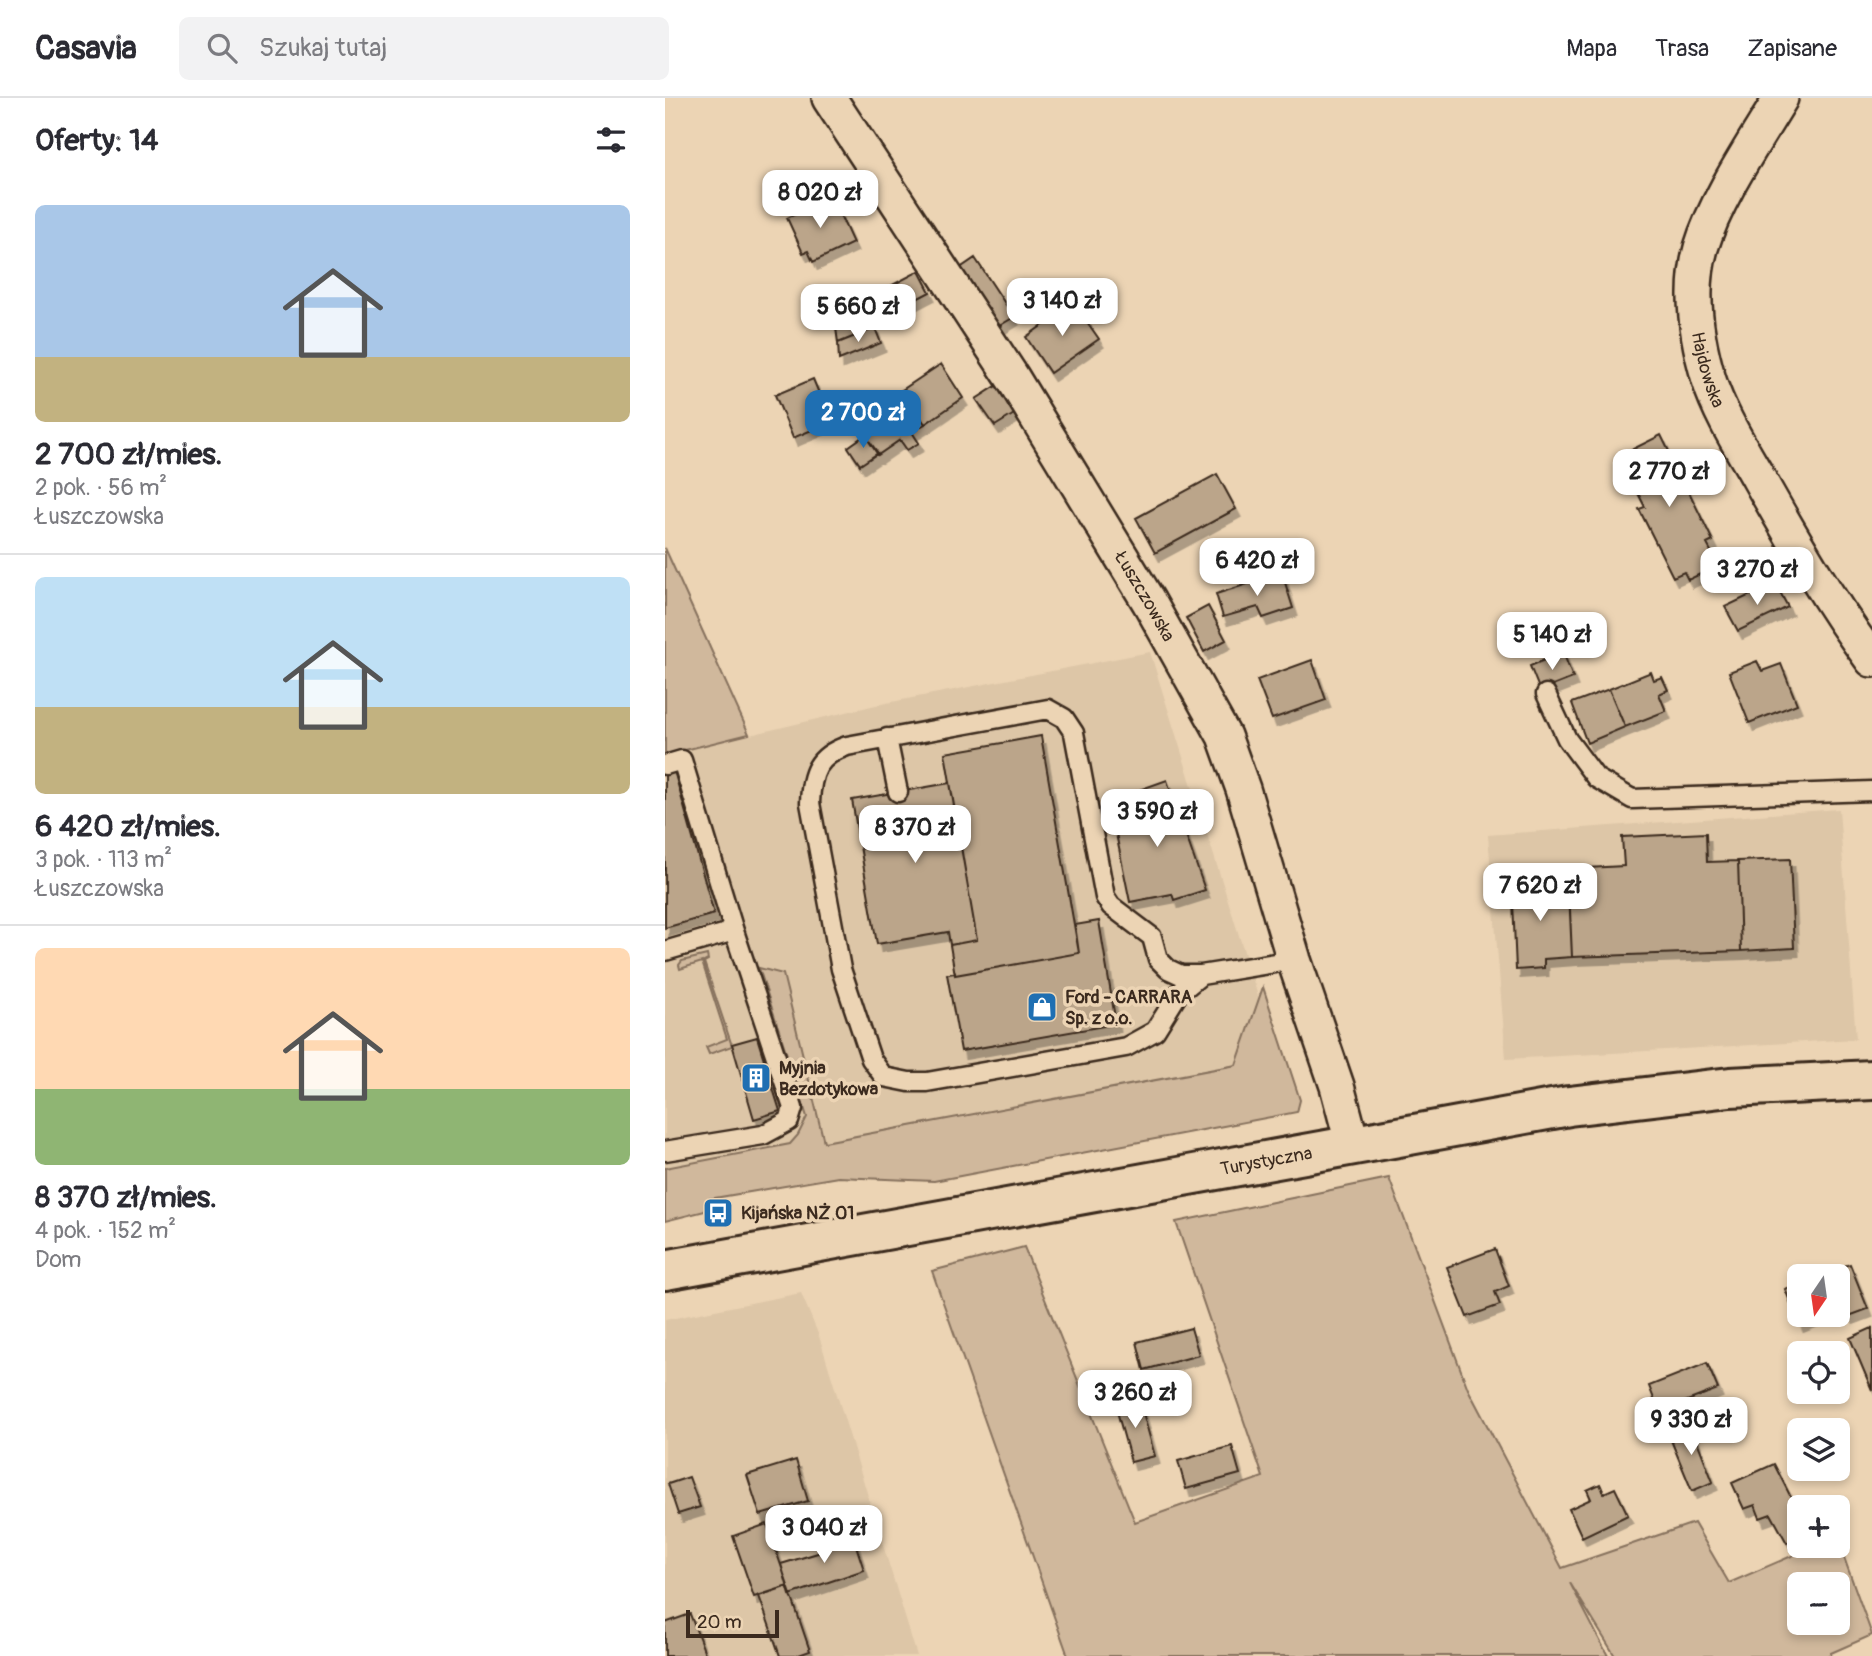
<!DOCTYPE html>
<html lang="pl">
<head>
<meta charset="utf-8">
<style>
  body { margin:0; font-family:Pangolin,sans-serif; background:#f2f2f3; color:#2b2b33; height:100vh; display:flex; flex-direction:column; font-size:26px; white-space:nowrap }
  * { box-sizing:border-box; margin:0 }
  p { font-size:23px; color:#7c7c81 }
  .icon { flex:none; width:38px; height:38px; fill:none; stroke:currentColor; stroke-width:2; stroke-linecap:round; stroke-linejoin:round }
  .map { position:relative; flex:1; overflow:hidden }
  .sheet { display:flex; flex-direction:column; background:#fff; width:665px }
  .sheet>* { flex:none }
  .needle { width:46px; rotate:193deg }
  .tools { position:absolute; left:1122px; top:1166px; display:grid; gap:14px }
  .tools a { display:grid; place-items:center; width:63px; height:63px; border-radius:10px; background:#fff; box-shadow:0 4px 10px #0003; font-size:35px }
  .scale { position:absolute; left:21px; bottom:18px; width:93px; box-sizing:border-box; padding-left:7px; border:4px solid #3b2a1e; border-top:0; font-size:19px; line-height:24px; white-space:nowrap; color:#3b2a1e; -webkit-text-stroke:5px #ecd4b4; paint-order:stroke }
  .price { position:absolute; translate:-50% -60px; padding:0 16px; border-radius:14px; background:#fff; color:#222; font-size:23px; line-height:46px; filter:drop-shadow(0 2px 4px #0008) }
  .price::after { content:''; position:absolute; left:50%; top:42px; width:21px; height:16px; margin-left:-10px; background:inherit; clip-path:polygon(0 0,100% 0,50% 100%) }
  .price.selected { background:#1f6fb2; color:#fff }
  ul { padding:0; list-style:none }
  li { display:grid; align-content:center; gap:14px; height:371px; padding:0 35px }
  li+li { border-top:2px solid #e1e1e2 }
  li span { display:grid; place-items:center; height:217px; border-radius:10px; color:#555 }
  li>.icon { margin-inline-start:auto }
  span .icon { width:126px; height:126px; fill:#fffc; stroke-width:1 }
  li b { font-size:30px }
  h2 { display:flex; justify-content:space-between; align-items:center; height:84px; padding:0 35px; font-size:30px }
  header { display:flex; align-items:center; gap:42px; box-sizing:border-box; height:98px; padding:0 35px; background:#fff; border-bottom:2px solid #e1e1e2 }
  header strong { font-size:33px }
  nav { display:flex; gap:38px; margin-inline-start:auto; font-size:24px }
  .search { width:490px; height:63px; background:#f2f2f3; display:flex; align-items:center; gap:18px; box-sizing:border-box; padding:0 24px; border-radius:10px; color:#7c7c81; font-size:26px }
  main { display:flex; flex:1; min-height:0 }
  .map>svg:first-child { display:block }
  .built { fill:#ddc6a7 }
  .green { fill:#d0b89c; stroke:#86715d; stroke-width:2; fill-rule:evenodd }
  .building { fill:#bba58a; stroke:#3b2a1e; stroke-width:2; filter:url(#shadow) }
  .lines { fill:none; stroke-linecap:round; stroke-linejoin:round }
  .lane-casing { stroke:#3b2a1e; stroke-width:23 }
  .street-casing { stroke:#3b2a1e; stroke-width:38 }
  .secondary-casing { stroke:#3b2a1e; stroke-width:44 }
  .lane { stroke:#ecd4b4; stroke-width:18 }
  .street { stroke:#ecd4b4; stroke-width:33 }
  .secondary { stroke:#ecd4b4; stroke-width:38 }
  .labels { text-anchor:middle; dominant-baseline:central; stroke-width:7; stroke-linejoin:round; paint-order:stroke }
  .street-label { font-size:18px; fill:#3b2a1e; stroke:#ecd4b4 }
  .poi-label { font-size:18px; font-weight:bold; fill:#3b2a1e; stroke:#ecd4b4; text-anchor:start }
</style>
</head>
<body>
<header>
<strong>Casavia</strong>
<div class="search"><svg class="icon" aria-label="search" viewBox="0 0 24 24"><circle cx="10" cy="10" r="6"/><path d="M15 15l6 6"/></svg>Szukaj tutaj</div>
<nav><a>Mapa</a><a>Trasa</a><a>Zapisane</a></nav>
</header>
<main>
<section class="sheet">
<h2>Oferty: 14<svg class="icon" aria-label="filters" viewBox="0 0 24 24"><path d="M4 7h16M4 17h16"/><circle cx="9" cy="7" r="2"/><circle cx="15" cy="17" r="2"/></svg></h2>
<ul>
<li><span style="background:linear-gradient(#a9c7e8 70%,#c2b280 0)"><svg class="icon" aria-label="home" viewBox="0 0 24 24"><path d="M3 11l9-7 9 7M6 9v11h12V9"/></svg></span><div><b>2 700 zł/mies.</b><p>2 pok. · 56 m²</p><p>Łuszczowska</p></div></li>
<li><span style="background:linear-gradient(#bfe0f5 60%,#c2b280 0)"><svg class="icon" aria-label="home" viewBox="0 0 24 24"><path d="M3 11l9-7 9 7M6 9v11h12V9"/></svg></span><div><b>6 420 zł/mies.</b><p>3 pok. · 113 m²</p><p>Łuszczowska</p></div></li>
<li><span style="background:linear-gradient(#ffd9b3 65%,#8fb573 0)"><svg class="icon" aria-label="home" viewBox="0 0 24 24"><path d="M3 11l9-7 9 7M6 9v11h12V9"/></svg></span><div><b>8 370 zł/mies.</b><p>4 pok. · 152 m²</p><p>Dom</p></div></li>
</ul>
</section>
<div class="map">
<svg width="1207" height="1558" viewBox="0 0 1207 1558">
  <defs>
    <filter id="shadow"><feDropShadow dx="4.5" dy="8" stdDeviation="0" flood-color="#0004"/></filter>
  </defs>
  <rect width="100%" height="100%" fill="#ecd4b4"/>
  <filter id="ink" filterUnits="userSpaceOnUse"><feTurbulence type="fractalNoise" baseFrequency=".0143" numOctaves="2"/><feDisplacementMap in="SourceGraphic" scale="14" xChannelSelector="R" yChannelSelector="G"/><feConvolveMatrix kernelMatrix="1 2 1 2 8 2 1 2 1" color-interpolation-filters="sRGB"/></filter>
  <g filter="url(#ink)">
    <!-- built -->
    <path class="built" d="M 485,554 L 620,984 L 0,1076 L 0,657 L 211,607 Z
      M 1174,711 L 1191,941 L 841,961 L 823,737 Z
      M 136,1195 L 154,1238 L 252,1558 L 0,1558 L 0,1222 Z"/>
    <!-- green -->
    <path class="green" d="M 0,450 L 84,636 L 0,657 Z
      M 42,857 L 43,862 L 39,864 L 67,948 L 44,956 L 41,949 L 62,941 L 37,864 L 15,871 L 14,867 L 17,863 Z
      M 94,870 L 118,876 L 159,1044 L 571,967 L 598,889 L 635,1002 L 632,1014 L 269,1083 L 173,1079 L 44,1101 L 40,1113 L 0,1123 L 0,1070 L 125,1046 L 133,1037 L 142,1019 Z
      M 724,1080 L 803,1291 L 897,1470 L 1029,1425 L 1064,1485 L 1152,1447 L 1172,1447 L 1173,1443 L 1207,1537 L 1166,1555 L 1166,1558 L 950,1558 L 905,1485 L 943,1558 L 403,1558 L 267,1173 L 359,1149 L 470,1424 L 598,1379 L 511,1124 ZM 1134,1486 L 1172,1486 L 1172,1524 L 1134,1524 Z"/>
    <!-- building -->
    <path class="building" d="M 167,99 L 188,145 L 148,164 L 143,153 L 138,155 L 122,120 Z
      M 310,160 L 349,219 L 326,233 L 288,175 Z
      M 254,173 L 265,194 L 229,213 L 218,192 Z
      M 409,205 L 434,241 L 385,275 L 361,239 Z
      M 204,217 L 210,230 L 173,245 L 171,230 Z
      M 210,230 L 216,245 L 174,262 L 173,245 Z
      M 276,266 L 298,300 L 260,326 L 237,292 Z
      M 148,281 L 166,324 L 128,340 L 110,297 Z
      M 336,285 L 354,313 L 330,328 L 311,301 Z
      M 237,292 L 260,326 L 247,334 L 254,345 L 242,352 L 235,342 L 213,357 L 191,323 Z
      M 200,337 L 213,355 L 195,367 L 183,349 Z
      M 996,337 L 1048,443 L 1042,446 L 1049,459 L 1044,462 L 1048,470 L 1023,482 L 1019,474 L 1008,479 L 974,411 L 980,409 L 954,358 Z
      M 552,376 L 571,411 L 490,455 L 471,420 Z
      M 617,475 L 628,510 L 598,520 L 593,509 L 558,519 L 551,496 Z
      M 1110,485 L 1123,509 L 1073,533 L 1060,509 Z
      M 543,508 L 561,542 L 539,554 L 521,520 Z
      M 898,554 L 908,580 L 875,593 L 865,568 Z
      M 647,562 L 661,602 L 607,621 L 592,582 Z
      M 1092,563 L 1097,573 L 1116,566 L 1132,606 L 1084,625 L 1064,574 Z
      M 986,574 L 989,582 L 997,579 L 1003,592 L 994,596 L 1001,613 L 960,629 L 944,591 Z
      M 944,591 L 960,629 L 922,645 L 907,605 Z
      M 376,638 L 414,855 L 290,877 L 285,847 L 312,842 L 280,655 Z
      M 8,669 L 49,816 L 0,830 L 0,671 Z
      M 502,682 L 540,792 L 509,802 L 507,796 L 465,804 L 449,726 L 480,719 L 471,693 Z
      M 285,685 L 312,842 L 285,847 L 283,834 L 212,846 L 187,702 Z
      M 1041,735 L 1042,764 L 1073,763 L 1076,853 L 907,859 L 903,771 L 959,768 L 957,739 Z
      M 1125,761 L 1129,850 L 1076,853 L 1073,763 Z
      M 876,779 L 877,790 L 904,788 L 907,859 L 879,861 L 879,870 L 851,872 L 847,780 Z
      M 434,823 L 451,926 L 296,953 L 282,876 L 290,875 L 290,877 L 414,855 L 410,827 Z
      M 92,939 L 115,1013 L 89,1021 L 67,946 Z
      M 830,1151 L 844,1188 L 830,1194 L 835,1207 L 802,1219 L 782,1169 Z
      M 1185,1166 L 1203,1211 L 1184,1218 L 1180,1208 L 1173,1211 L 1172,1209 L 1172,1178 L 1160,1178 L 1159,1175 Z
      M 1134,1186 L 1134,1216 L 1159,1216 L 1134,1226 L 1120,1191 Z
      M 526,1230 L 534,1257 L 479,1272 L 472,1244 Z
      M 1207,1230 L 1207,1292 L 1185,1240 Z
      M 1042,1265 L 1053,1291 L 994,1314 L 984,1288 Z
      M 474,1300 L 490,1358 L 466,1364 L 450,1306 Z
      M 1025,1325 L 1048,1384 L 1027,1393 L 1003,1335 Z
      M 567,1348 L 575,1376 L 521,1391 L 513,1363 Z
      M 131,1362 L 143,1403 L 95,1417 L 82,1377 Z
      M 1109,1366 L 1134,1415 L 1134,1439 L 1122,1445 L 1106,1416 L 1095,1420 L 1090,1407 L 1079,1411 L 1067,1385 Z
      M 24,1379 L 35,1409 L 13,1416 L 3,1386 Z
      M 935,1386 L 939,1395 L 950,1390 L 963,1417 L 917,1439 L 904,1411 L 926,1401 L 922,1392 Z
      M 102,1426 L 123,1488 L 89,1499 L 68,1438 Z
      M 187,1435 L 199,1472 L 125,1497 L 116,1466 L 156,1454 L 154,1446 Z
      M 123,1488 L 145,1553 L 131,1558 L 115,1558 L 94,1498 Z
      M 25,1516 L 41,1558 L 0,1558 L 0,1525 Z"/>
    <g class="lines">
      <!-- lane casing -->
      <g class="lane-casing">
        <path id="lane" d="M 881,596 L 902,641 L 931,680 L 967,701 L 1207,693
          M 222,640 L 233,694
          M 0,667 L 17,662 L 69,833
          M 0,853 L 69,833 L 128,1010 L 124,1023 L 98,1037 L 0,1053
          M 536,877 L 516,877 L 503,871 L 493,861 L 487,839 L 446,808 L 440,799 L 409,635 L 399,620 L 383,611 L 182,648 C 152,658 146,675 145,705 L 176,871 L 206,961 L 219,979 L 244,984 L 262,984 L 461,949 L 490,933 L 513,896 L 536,877 L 629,862"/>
      </g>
      <!-- street casing -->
      <g class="street-casing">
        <g id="street">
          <path id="s1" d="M 164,0 L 347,279 L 484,504 L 559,638 L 578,691 L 629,862 L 672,988 L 688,1048"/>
          <path id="s2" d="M 1116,0 C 1089,45 1051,100 1036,150 C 1024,193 1031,239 1044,282 C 1054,315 1077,351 1094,381 C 1129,443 1165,505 1207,562"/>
        </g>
      </g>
      <!-- secondary casing -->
      <g class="secondary-casing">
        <g id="secondary">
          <path id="s3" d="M 0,1172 L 904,1008 L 1065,989 L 1207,982"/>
        </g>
      </g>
      <!-- lane -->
      <use href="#lane" class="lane"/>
      <!-- street -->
      <use href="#street" class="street"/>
      <!-- secondary -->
      <use href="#secondary" class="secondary"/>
    </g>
  </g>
  <!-- icons -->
  <defs>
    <g id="shop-square" transform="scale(1.575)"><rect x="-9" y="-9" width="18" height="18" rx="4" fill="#1f6fb2" stroke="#ecd4b4"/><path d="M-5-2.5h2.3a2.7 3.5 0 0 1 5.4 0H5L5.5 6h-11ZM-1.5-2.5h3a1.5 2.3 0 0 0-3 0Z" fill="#fff"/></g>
    <g id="building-square" transform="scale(1.575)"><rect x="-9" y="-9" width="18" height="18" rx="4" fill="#1f6fb2" stroke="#ecd4b4"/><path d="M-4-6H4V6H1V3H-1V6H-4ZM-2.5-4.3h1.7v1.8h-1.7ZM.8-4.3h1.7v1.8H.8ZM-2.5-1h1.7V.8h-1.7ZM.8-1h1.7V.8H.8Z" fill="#fff"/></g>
    <g id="bus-square" transform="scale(1.575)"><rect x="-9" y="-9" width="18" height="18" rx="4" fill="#1f6fb2" stroke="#ecd4b4"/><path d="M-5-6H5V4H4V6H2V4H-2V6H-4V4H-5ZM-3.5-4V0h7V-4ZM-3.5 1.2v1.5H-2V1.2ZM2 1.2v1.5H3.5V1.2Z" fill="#fff"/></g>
  </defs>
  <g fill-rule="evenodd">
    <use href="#shop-square" x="377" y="909"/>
    <use href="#building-square" x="91" y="980"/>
    <use href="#bus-square" x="53" y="1115"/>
  </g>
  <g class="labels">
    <!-- street labels -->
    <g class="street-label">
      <text stroke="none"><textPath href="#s2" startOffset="294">Hajdowska</textPath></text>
      <text stroke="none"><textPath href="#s1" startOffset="590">Łuszczowska</textPath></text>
      <text stroke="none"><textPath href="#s3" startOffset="611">Turystyczna</textPath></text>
    </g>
    <!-- poi labels -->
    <g class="poi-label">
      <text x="400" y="899">Ford - CARRARA<tspan x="400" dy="21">Sp. z o.o.</tspan></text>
      <text x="114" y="970">Myjnia<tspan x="114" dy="21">Bezdotykowa</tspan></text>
      <text x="76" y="1115">Kijańska NŻ 01</text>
    </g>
  </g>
</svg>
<div class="tools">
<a><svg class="needle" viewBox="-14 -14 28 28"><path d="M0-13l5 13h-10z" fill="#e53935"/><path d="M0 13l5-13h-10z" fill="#7c7c81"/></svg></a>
<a><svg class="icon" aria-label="locate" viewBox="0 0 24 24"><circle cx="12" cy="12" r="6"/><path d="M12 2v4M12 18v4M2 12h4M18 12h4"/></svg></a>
<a><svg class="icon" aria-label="layers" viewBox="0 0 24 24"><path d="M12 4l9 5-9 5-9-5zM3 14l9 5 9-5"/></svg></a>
<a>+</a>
<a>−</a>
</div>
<div class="scale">20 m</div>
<b class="price" style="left:155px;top:132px">8 020 zł</b>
<b class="price" style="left:397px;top:240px">3 140 zł</b>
<b class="price" style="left:193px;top:246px">5 660 zł</b>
<b class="price selected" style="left:198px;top:352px">2 700 zł</b>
<b class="price" style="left:1004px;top:411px">2 770 zł</b>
<b class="price" style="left:592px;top:500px">6 420 zł</b>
<b class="price" style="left:1092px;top:509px">3 270 zł</b>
<b class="price" style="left:887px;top:574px">5 140 zł</b>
<b class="price" style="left:492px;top:751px">3 590 zł</b>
<b class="price" style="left:250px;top:767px">8 370 zł</b>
<b class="price" style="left:875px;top:825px">7 620 zł</b>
<b class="price" style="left:470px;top:1332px">3 260 zł</b>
<b class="price" style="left:1026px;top:1359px">9 330 zł</b>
<b class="price" style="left:159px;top:1467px">3 040 zł</b>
</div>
</main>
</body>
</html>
